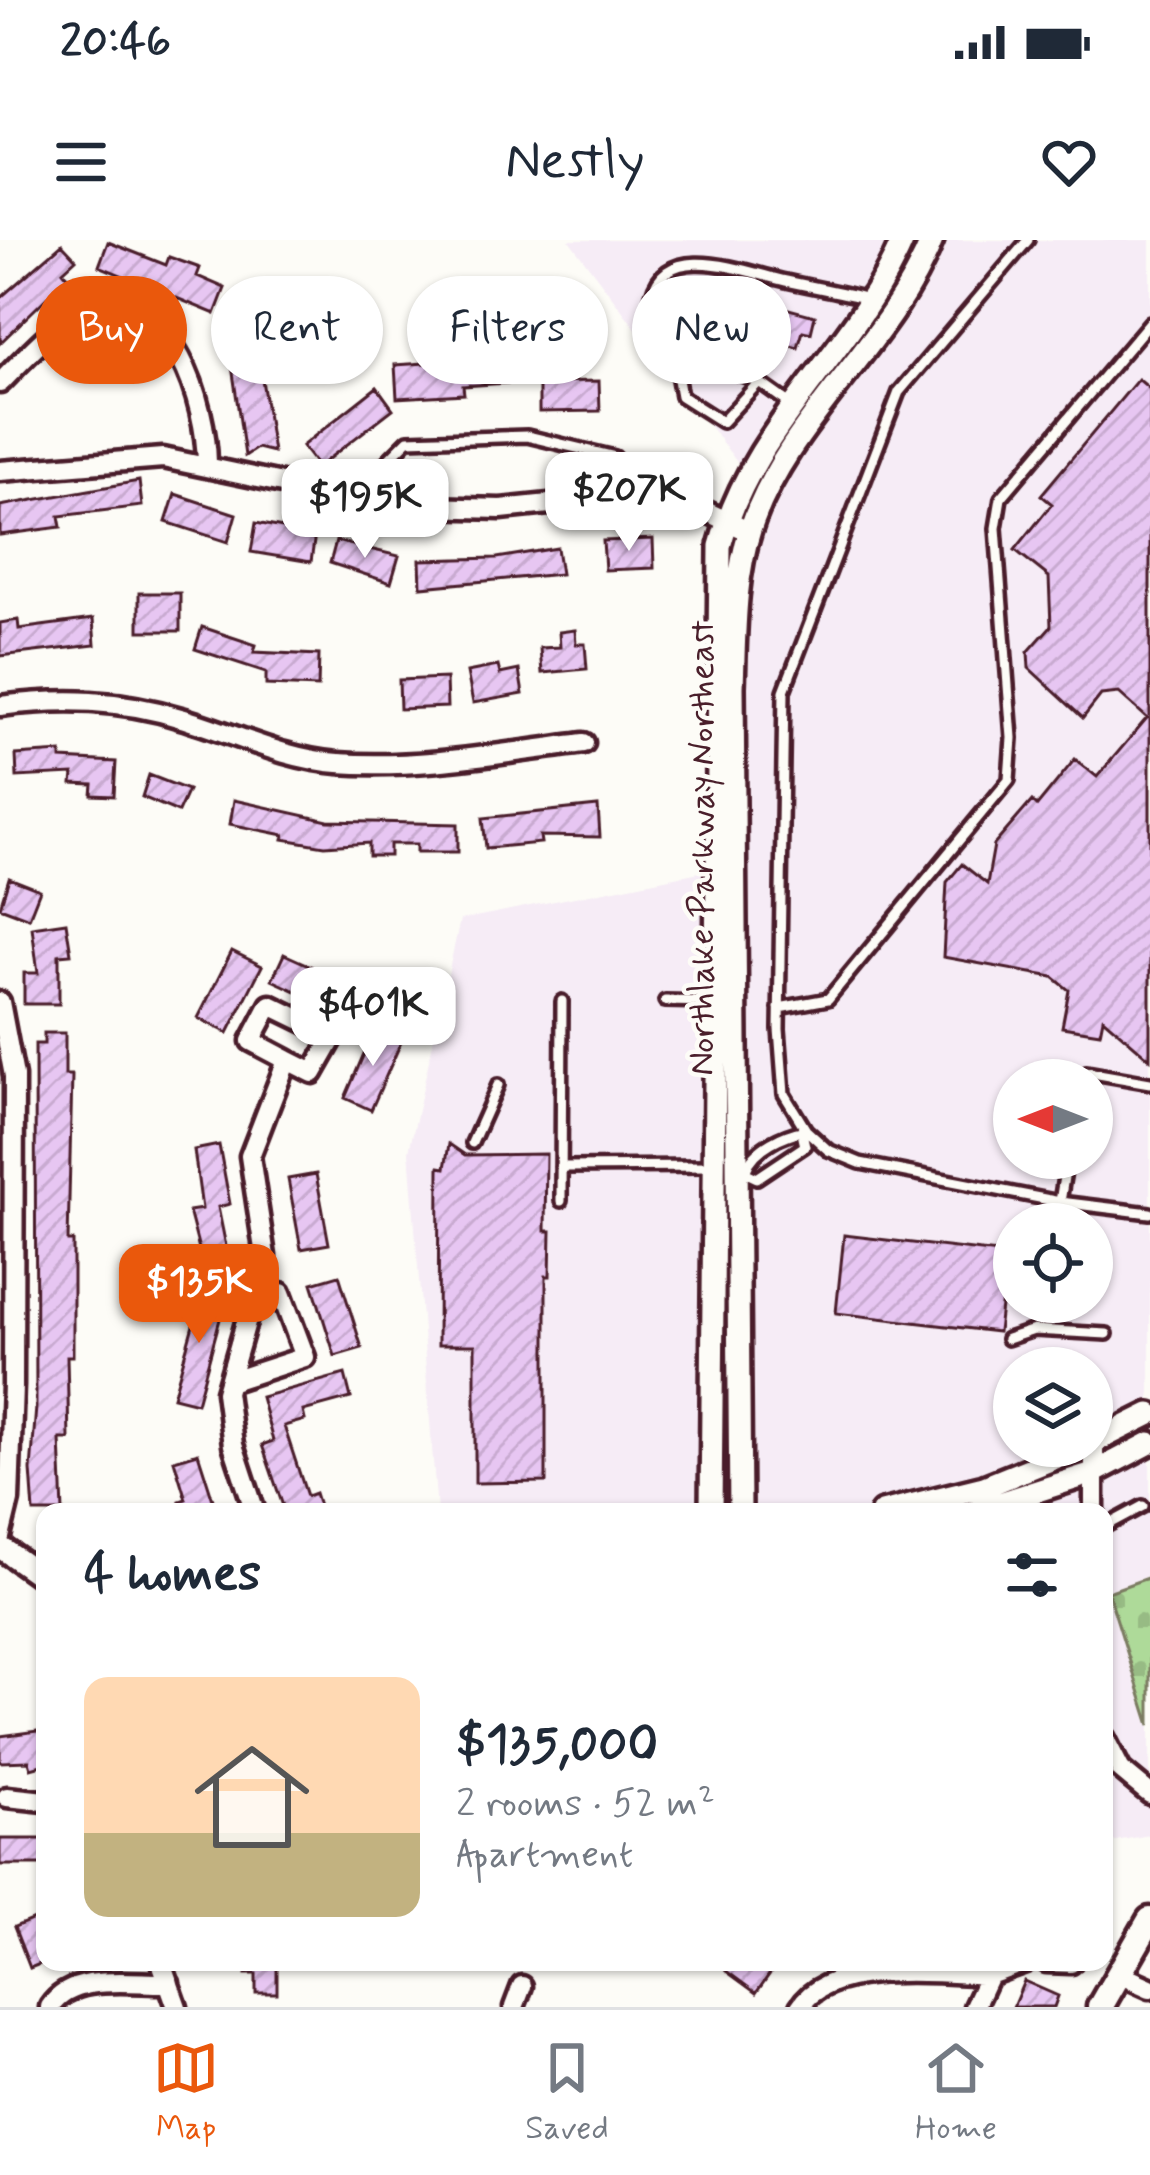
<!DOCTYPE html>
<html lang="en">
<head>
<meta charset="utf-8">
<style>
  body { margin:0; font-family:Mynerve,sans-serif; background:#f2f2f3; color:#1f2937; height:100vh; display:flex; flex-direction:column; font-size:45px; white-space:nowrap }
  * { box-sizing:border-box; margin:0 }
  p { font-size:39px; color:#747a83 }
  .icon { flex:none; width:66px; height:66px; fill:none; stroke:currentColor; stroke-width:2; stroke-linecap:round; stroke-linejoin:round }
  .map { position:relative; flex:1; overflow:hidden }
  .drawer { position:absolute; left:36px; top:1263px; width:1077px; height:468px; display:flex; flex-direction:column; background:#fff; border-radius:24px; box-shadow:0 3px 9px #0004 }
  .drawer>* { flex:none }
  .hud { position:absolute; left:36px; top:36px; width:1080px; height:108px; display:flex; gap:24px }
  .needle { width:78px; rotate:270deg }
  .fabs { position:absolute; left:993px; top:819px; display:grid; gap:24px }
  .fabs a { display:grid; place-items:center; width:120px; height:120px; border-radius:50%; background:#fff; box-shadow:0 3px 9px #0004; font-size:60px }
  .price { position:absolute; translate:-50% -102px; padding:0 27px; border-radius:24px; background:#fff; color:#222; font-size:39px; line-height:78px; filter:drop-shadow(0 3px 6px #0008) }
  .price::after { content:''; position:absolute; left:50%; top:72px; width:36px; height:27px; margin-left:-18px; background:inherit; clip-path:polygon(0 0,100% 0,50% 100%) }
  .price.selected { background:#ea580c; color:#fff }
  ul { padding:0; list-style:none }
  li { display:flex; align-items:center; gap:36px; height:300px; padding:0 48px }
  li span { display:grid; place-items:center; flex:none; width:336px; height:240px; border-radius:24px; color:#555 }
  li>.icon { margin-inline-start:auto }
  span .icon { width:144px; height:144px; fill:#fffc; stroke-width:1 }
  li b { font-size:51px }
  h2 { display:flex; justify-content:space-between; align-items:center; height:144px; padding:0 48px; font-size:51px }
  .pill { padding:0 42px; border-radius:54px; background:#fff; box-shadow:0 3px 9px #0004; font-size:42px; line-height:108px }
  .pill.selected { background:#ea580c; color:#fff }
  .status { display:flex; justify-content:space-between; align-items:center; height:84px; padding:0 60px; background:#fff; direction:ltr }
  .status svg { height:33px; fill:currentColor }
  header { display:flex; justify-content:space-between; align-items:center; height:156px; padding:0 48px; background:#fff; font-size:54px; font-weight:600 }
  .menu { display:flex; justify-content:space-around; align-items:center; height:168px; border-top:3px solid #e0e1e3; background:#fff; font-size:33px; color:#747a83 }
  .menu a { display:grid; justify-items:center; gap:6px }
  .menu .selected { color:#ea580c }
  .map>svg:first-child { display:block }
  .built { fill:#f6ecf6; fill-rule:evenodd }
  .cemetery { fill:url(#cemetery-stones); stroke:#7c7c62; stroke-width:3 }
  .building { fill:url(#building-hatch); stroke:#4a1f2b; stroke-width:3 }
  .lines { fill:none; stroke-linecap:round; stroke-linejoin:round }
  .service-casing { stroke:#4a1f2b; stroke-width:18 }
  .minor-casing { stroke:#4a1f2b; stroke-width:27 }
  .tertiary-casing { stroke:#4a1f2b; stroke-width:30 }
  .secondary-casing { stroke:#4a1f2b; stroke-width:33 }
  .service { stroke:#fdfcf7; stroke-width:9 }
  .minor { stroke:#fdfcf7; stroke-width:18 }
  .tertiary { stroke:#fdfcf7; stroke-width:21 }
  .secondary { stroke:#fdfcf7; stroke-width:24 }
  .labels { text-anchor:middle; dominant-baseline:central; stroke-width:9; stroke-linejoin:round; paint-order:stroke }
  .street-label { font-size:36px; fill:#4a1f2b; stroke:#fdfcf7 }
</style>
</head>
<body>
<div class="status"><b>20:46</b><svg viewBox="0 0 49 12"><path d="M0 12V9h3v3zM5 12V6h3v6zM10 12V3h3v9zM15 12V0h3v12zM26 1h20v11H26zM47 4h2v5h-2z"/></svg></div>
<header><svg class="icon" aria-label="menu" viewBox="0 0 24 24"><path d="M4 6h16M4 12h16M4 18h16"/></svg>Nestly<svg class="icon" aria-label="heart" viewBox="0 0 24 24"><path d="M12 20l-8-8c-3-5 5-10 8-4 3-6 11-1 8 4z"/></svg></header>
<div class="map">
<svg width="1150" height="1767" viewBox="0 0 1150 1767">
  <defs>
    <pattern id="cemetery-stones" width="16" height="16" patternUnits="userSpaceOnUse" patternTransform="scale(3)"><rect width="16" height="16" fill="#aeda99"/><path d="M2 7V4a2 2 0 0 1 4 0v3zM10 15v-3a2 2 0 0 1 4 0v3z" fill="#97bb84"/></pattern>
    <pattern id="building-hatch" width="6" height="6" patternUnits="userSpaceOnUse" patternTransform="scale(3)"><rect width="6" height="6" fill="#e7c6f2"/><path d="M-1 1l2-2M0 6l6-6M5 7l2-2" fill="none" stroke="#c8aad0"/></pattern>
  </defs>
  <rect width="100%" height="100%" fill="#fdfcf7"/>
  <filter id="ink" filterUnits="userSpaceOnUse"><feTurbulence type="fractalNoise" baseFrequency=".00833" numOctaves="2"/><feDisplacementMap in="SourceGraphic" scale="24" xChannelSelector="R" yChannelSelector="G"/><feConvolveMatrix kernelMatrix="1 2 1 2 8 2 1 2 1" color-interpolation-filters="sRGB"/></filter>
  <g filter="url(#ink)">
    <!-- built -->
    <path class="built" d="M 569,0 L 1150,0 L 1150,1595 L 1104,1603 L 1104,1272 L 437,1272 L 409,911 L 460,680 L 715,629 L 723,289 L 749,238 ZM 1014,840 L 1092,840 L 1092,918 L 1014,918 ZM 1014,984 L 1092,984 L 1092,1062 L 1014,1062 ZM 1014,1128 L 1092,1128 L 1092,1206 L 1014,1206 Z"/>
    <!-- cemetery -->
    <path class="cemetery" d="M 1150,1337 L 1150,1485 L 1108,1352 Z"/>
    <!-- building -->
    <path class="building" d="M 108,2 L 166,25 L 169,17 L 200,28 L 197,36 L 225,48 L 215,74 L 99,26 Z
      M 62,4 L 76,19 L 63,31 L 68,37 L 0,103 L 0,58 Z
      M 674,38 L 815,76 L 811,93 L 803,91 L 798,108 L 663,73 Z
      M 255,93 L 273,212 L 257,208 L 245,216 L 228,98 Z
      M 520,117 L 522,142 L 463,146 L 464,154 L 397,158 L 395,125 Z
      M 1138,139 L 1150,149 L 1150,819 L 1103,778 L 1100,793 L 1062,787 L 1069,750 L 1053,737 L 943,717 L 947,642 L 962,624 L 987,644 L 994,605 L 1032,561 L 1037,566 L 1075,519 L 1097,537 L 1147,478 L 1119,453 L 1101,455 L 1083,478 L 1029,428 L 1028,412 L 1051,386 L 1049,337 L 1015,310 L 1052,264 L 1041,255 Z
      M 599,141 L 600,171 L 539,172 L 539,142 Z
      M 377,147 L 393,169 L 318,227 L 302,206 Z
      M 139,241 L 142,266 L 59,276 L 61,287 L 0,295 L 0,266 Z
      M 175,254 L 236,274 L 228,302 L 166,282 Z
      M 256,283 L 315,294 L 311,322 L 251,312 Z
      M 653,299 L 654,328 L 605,330 L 603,301 Z
      M 336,301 L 399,316 L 391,343 L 330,323 Z
      M 557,308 L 561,334 L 421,347 L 420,320 L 497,318 Z
      M 139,353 L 180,353 L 180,391 L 139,391 Z
      M 93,379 L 95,405 L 0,416 L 0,383 L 18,380 L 19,389 Z
      M 202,387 L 256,405 L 254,412 L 319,415 L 318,447 L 266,445 L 266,432 L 195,409 Z
      M 575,390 L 576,404 L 585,404 L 587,429 L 542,433 L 540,408 L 560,407 L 559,392 Z
      M 498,426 L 500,434 L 519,430 L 523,454 L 473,463 L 467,432 Z
      M 446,438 L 447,467 L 400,469 L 399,440 Z
      M 61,512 L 61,519 L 116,522 L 114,556 L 92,555 L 93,545 L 72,544 L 73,534 L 17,537 L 16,515 Z
      M 149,535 L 188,550 L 178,572 L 142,557 Z
      M 234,560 L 328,581 L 458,584 L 458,612 L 417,612 L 417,604 L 390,604 L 390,616 L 369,616 L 369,603 L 325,606 L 283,599 L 284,595 L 230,584 Z
      M 598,566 L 600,597 L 540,596 L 541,603 L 486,608 L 483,578 Z
      M 9,638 L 40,650 L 29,678 L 0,667 Z
      M 66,682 L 71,714 L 59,715 L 59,764 L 24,764 L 24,733 L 38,733 L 32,687 Z
      M 232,711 L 262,726 L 228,793 L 198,778 Z
      M 284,714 L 379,757 L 368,784 L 272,740 Z
      M 375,788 L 402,800 L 371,870 L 345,858 Z
      M 44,793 L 65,793 L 65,835 L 72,835 L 68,1001 L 73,1001 L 73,1116 L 67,1116 L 69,1199 L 60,1199 L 63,1272 L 34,1272 L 31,1230 L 36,1167 L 35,804 L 44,804 Z
      M 449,904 L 465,915 L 546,914 L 545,991 L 551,991 L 550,1036 L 546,1036 L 546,1242 L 475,1243 L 475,1105 L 438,1105 L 439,927 L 445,928 Z
      M 219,905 L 230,964 L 218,967 L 231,1031 L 206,1036 L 189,971 L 202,969 L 194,910 Z
      M 316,934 L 329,1004 L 301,1009 L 288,939 Z
      M 844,995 L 1007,1014 L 998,1092 L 836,1073 Z
      M 339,1035 L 362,1108 L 335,1116 L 312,1043 Z
      M 202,1051 L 226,1057 L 197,1163 L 173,1157 L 195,1078 L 187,1076 Z
      M 345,1134 L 351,1158 L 303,1171 L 305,1180 L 284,1186 L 307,1256 L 315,1253 L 321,1272 L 285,1272 L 262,1205 L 273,1201 L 261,1157 Z
      M 198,1213 L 214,1263 L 203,1267 L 205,1272 L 183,1272 L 180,1261 L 186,1259 L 174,1220 Z
      M 45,1490 L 45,1524 L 31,1528 L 29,1521 L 0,1522 L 0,1496 Z
      M 0,1599 L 45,1599 L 45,1625 L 0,1625 Z
      M 36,1678 L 45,1722 L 30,1728 L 14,1687 Z
      M 246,1722 L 277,1722 L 277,1753 L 256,1753 L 256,1734 L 246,1734 Z
      M 733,1722 L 757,1722 L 771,1732 L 756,1753 L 726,1731 Z
      M 1024,1741 L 1058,1756 L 1054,1767 L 1013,1767 Z"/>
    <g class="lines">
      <!-- service casing -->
      <g class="service-casing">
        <path id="service" d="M 1028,0 L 899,152 L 784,451 L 779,789 L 784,854 L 806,890 L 828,910 L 860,923 L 1060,962 L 1150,973
          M 684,114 L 677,134 L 681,156 L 722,182 L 759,142
          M 790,164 L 759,142 L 655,101 C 647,85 648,72 652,55 C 666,0 742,31 786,41 C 813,47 841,52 869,59
          M 373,262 L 378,230 L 408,200 L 527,196 L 615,217 L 639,255
          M 665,761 L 713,762
          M 779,768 L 828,759 L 1009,540 L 1012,498 L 996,288 L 1001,258 L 1150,82
          M 1083,840 L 1087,832 L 1150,843
          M 472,903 L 498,845
          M 561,927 L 712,926
          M 740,930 L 757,938 L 805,906 L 802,893
          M 746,930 C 754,907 785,894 806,890
          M 561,961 L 562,761
          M 1060,962 L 1067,918
          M 1007,1099 L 1034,1090 L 1107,1094
          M 1104,1287 L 1143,1266"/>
      </g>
      <!-- minor casing -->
      <g class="minor-casing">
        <path id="minor" d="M 0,143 C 21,122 65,72 95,67 C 174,53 206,164 207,223
          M 0,231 L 163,218 L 391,266 L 501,269 L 665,252 L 750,292
          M 0,466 C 62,458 120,459 181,478 C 233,493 283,519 338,523 C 419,529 504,513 584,503
          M 0,762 L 14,836 L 13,1145 L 9,1260 L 0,1297
          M 229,1142 L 305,1117 L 281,1053 L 255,1052
          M 1094,1202 L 1094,1272
          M 255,1272 L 233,1205 L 226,1152 L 265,1016 L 250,916 L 287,820 L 251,801 L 270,765 L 334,796 L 313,833 L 287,820
          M 1104,1497 L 1121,1530 L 1150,1554
          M 7,1557 L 45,1561
          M 161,1722 L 177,1767
          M 1047,1722 L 1071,1723
          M 989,1735 L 1025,1722
          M 1121,1735 L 1150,1748
          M 50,1767 C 73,1732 131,1744 169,1743
          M 514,1767 L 522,1746
          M 800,1767 C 829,1719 941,1733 989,1735 L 974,1767"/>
      </g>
      <!-- tertiary casing -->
      <g class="tertiary-casing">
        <path id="tertiary" d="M 1092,1203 L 1150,1174
          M 711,1272 L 720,306 C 753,183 855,112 903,0
          M 740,1272 L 733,447 C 735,396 734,339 750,290 C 787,179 889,107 932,0
          M 882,1272 L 984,1247 L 1085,1206
          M 972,1272 L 1093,1233 L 1150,1203
          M 0,1307 L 45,1339"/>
      </g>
      <!-- secondary casing -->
      <g class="secondary-casing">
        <path id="secondary" d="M 1100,1767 L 1150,1680"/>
      </g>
      <!-- service -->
      <use href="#service" class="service"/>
      <!-- minor -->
      <use href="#minor" class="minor"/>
      <!-- tertiary -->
      <use href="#tertiary" class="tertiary"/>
      <!-- secondary -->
      <use href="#secondary" class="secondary"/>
    </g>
  </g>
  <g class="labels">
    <!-- street labels -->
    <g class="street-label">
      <text transform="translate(703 608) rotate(-90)">Northlake Parkway Northeast</text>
    </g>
  </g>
</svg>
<div class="fabs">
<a><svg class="needle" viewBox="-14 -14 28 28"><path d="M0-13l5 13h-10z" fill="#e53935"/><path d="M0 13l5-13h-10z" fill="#747a83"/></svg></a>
<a><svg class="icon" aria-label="locate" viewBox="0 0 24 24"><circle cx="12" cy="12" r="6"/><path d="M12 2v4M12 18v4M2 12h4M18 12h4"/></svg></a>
<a><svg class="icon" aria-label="layers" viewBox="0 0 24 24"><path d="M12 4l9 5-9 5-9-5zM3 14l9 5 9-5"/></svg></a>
</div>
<b class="price" style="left:629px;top:314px">$207K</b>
<b class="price" style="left:365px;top:321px">$195K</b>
<b class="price" style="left:373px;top:829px">$401K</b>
<b class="price selected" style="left:199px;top:1106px">$135K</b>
<div class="hud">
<a class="pill selected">Buy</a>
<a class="pill">Rent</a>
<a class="pill">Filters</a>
<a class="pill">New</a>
</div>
<section class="drawer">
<h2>4 homes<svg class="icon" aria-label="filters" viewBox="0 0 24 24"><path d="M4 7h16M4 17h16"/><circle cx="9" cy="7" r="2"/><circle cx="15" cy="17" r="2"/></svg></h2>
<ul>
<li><span style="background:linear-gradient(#ffd9b3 65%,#c2b280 0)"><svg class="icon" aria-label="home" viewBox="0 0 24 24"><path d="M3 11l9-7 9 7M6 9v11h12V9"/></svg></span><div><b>$135,000</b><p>2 rooms · 52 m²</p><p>Apartment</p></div></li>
</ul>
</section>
</div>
<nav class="menu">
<a class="selected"><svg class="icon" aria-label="map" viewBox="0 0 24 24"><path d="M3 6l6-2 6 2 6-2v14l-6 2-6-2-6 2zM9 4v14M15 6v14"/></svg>Map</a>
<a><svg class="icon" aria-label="saved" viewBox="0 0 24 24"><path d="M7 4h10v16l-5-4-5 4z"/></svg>Saved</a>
<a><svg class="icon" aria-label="home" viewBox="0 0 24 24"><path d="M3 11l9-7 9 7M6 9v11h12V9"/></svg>Home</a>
</nav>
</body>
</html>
